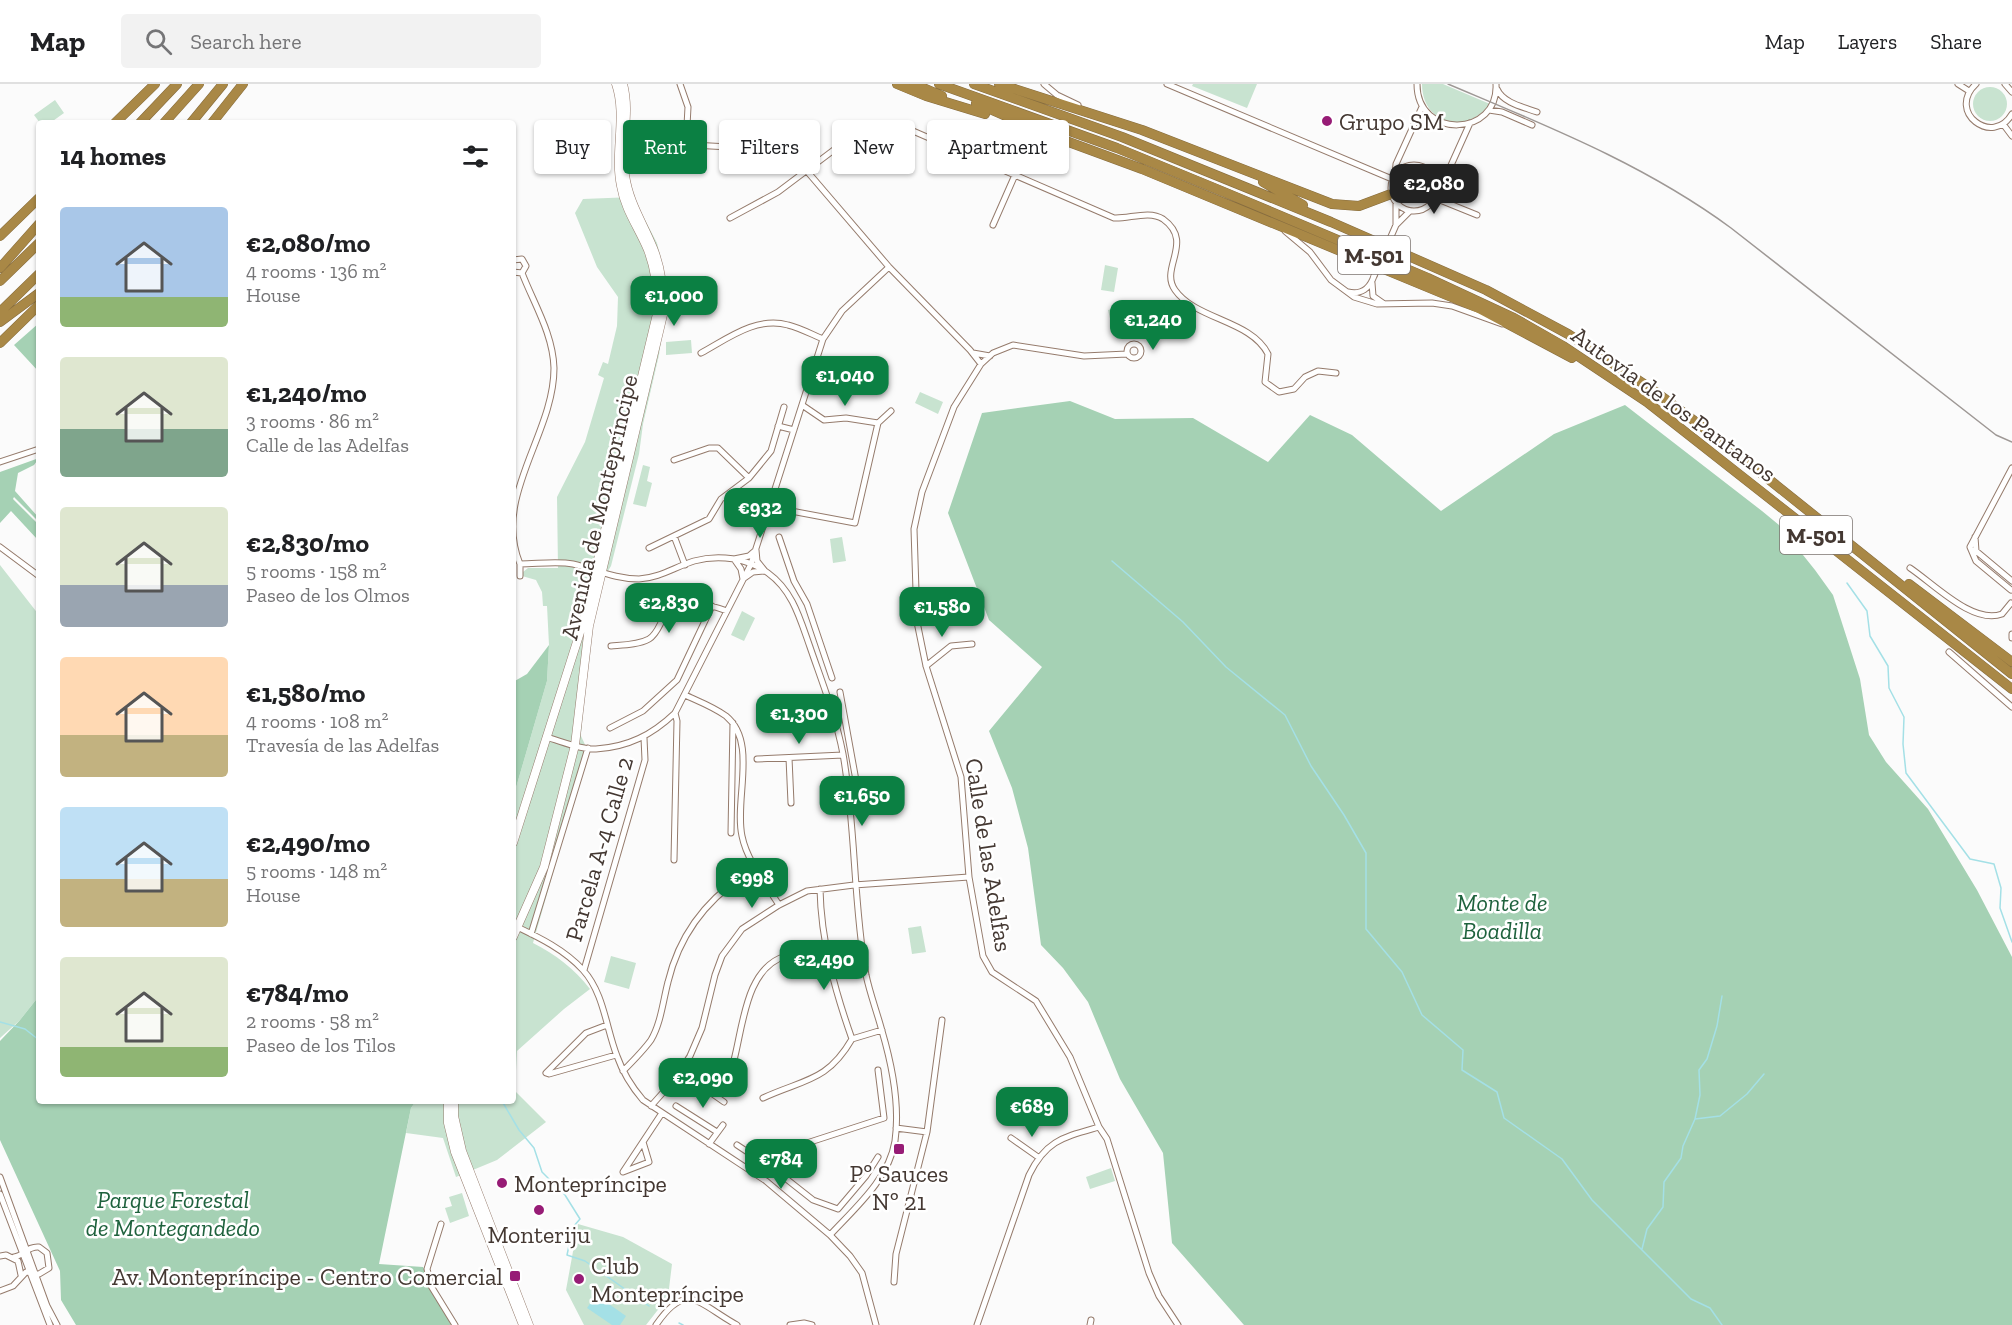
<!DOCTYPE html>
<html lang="en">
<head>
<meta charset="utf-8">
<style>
  body { margin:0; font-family:"Zilla Slab",serif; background:#f2f2f2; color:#202124; height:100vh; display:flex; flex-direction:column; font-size:22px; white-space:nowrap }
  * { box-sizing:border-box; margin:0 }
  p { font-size:20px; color:#757577 }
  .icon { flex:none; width:33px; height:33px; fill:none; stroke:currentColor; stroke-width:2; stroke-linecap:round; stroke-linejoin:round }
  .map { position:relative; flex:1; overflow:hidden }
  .details { position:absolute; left:36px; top:36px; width:480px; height:984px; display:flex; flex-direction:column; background:#fff; border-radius:6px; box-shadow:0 2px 4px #0004 }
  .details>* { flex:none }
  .banner { position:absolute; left:534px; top:36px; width:570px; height:54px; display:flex; gap:12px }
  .price { position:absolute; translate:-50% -51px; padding:0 14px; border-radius:12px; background:#0b8043; color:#fff; font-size:20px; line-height:39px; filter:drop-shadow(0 2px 3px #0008) }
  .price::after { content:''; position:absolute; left:50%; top:36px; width:18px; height:14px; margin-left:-9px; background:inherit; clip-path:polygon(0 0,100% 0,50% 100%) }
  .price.active { background:#222; color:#fff }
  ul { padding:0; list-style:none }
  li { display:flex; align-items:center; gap:18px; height:150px; padding:0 24px }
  li span { display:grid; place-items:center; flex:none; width:168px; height:120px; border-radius:6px; color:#555 }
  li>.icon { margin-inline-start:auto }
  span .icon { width:72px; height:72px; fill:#fffc; stroke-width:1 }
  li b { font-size:26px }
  h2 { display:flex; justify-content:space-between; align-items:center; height:72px; padding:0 24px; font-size:26px }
  .chip { padding:0 21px; border-radius:6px; background:#fff; box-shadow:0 2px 4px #0004; font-size:21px; line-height:54px }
  .chip.active { background:#0b8043; color:#fff }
  header { display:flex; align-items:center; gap:36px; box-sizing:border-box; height:84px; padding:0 30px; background:#fff; border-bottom:2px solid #e0e0e0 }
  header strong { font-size:28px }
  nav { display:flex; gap:33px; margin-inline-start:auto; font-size:21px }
  .search { width:420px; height:54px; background:#f2f2f2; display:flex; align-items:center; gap:15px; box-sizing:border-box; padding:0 21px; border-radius:6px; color:#757577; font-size:22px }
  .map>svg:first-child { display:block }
  .green { fill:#c8e3d0 }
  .forest { fill:#a5d1b4 }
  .water { fill:#a4e0e6 }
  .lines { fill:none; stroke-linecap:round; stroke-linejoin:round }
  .stream { stroke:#a4e0e6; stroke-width:1.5 }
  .street-casing { stroke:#957b6c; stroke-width:7 }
  .secondary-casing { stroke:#957b6c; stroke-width:9 }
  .highway-casing { stroke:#866c3f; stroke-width:10 }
  .street { stroke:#fff; stroke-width:5 }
  .secondary { stroke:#fff; stroke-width:8 }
  .highway { stroke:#a98846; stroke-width:9 }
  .tram { stroke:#9e9895; stroke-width:1.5 }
  .street-bridge-casing { stroke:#957b6c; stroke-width:7; stroke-linecap:butt }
  .street-bridge { stroke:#fff; stroke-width:5 }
  .poi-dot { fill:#971c76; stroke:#fff; stroke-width:2 }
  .labels { text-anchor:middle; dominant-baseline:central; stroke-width:5; stroke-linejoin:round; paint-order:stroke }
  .shield { fill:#fff; stroke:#7c7470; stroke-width:1.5 }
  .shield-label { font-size:22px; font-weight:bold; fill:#443832 }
  .poi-label { font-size:24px; fill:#443832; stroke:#fff; text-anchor:start }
  .street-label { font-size:24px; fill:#443832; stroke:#fff }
  .park-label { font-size:24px; font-style:italic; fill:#1e623d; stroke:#fff }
</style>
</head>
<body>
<header>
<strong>Map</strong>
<div class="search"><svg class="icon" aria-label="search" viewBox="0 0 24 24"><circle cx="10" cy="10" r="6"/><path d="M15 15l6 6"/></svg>Search here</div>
<nav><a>Map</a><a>Layers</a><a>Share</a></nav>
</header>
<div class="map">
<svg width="2012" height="1241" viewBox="0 0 2012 1241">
  <rect width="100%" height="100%" fill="#fbfbfb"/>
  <!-- green -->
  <path class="green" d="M 1193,0 L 1257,0 L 1247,24 L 1192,2 Z
    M 1422,0 L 1443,0 L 1490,20 C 1467,51 1422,41 1422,0 Z
    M1973 20a17 17 0 1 1 34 0a17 17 0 1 1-34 0Z
    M 55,16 L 64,29 L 50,39 L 40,39 L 34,31 Z
    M 633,113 L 657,159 L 663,183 L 666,221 L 659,271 L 643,340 L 639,370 L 611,482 C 588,517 585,609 581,652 L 588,667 L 533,859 C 556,871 574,884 590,905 L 564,925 L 517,967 L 515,1007 L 546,1038 L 497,1076 L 456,1093 L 443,1054 L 406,1049 L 411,1024 L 416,1017 L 513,1017 L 513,714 L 547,597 L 549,561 L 547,522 L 543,522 L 542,508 L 536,496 L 522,492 L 523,488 L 528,484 L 558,484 L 557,413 L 585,358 L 604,294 L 598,291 L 603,278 L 608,280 L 617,242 L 618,213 L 597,183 L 575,129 L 583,115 Z
    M 1105,181 L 1118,184 L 1114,208 L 1101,206 Z
    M 1121,223 L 1127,248 L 1114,251 L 1108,226 Z
    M 691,256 L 692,269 L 666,271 L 666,258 Z
    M 920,308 L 943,318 L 938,330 L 915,319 Z
    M 643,381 L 650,383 L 647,397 L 652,399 L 646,423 L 633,420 Z
    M 842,453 L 846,477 L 833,479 L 830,455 Z
    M 0,481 L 39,531 L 39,912 L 20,936 L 0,954 Z
    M 742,527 L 755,534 L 744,557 L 731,551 Z
    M 921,842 L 926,868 L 912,870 L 908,844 Z
    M 611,872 L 636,879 L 629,905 L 604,898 Z
    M 1111,1084 L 1115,1097 L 1090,1105 L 1086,1093 Z
    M 462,1109 L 469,1132 L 450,1139 L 445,1124 L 452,1122 L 449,1113 Z
    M 578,1140 L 623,1153 L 672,1180 L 668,1213 L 646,1241 L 584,1241 L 566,1206 Z"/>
  <!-- forest -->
  <path class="forest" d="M 39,239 L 39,288 L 14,261 Z
    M 1070,317 L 1115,335 L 1193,334 L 1268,378 L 1310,331 L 1352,351 L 1441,427 L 1554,350 L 1625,321 L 1762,427 L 1779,441 L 1815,486 L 1833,511 L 1860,595 L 1869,651 L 1886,678 L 1928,725 L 1977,806 L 2012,873 L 2012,1241 L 1244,1241 L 1172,1159 L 1163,1069 L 1120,995 L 1088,918 L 1063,884 L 1041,861 L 1028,764 L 1012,704 L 989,647 L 1042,583 L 989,536 L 948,429 L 982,329 Z
    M 39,374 L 34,381 L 18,389 L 15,407 L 39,434 L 39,438 L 14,413 L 13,415 L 39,441 L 37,455 L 11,427 L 0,439 L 0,388 Z
    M 549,561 L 547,597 L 513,714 L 513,598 L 527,590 Z
    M 39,912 L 39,1017 L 416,1017 L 411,1024 L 379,1180 L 423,1183 L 451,1241 L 76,1241 L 61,1216 L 60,1187 L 0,1056 L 0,957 L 20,936 Z"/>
  <!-- water -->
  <path class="water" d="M 596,1211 L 626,1232 L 620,1241 L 612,1241 L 587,1224 Z"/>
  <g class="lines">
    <!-- stream -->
    <path class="stream" d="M 1112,477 L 1183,538 L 1226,583 L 1285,631 L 1311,682 L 1344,731 L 1366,769 L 1366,845 L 1402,888 L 1422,931 L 1463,966 L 1462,986 L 1497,1008 L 1504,1034 L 1562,1075 L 1592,1116 L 1691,1215 L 1710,1224 L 1722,1241
      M 1847,499 L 1867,527 L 1870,552 L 1888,582 L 1889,604 L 1904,633 L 1903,660 L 1906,689 L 1970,775 L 1994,780 L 2001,804 L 2000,824 L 2012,858
      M 0,938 L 25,945 L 39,956
      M 502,1017 L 519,1046 L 534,1064 L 542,1088 L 565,1111 L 580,1135 L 573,1143 L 567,1171 L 585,1177 L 649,1222
      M 1695,1035 L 1700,1011 L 1699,986 L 1707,975 L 1717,942 L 1722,912
      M 1642,1165 L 1647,1145 L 1663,1123 L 1664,1098 L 1681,1074 L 1683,1062 L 1695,1035 L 1720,1032 L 1747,1010 L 1764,990
      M 679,1239 L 683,1241"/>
    <!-- street casing -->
    <g class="street-casing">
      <path id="street" d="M 680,0 L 688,23 L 686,60
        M 1044,0 L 1057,11 L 1078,21
        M 1167,0 L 1392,95
        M 1417,0 C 1417,56 1499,53 1496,0
        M 1958,0 L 1969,7
        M 1976,0 C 1946,28 1993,63 2012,30
        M 2005,0 L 2012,8
        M 1497,5 C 1503,19 1523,23 1537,28
        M 1489,26 L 1502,28 L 1532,41
        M 2003,40 L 2012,52
        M 622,57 L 766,65 L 792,75 L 806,86 L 889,183 L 970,266 L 981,280
        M1391 104a23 23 0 1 1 46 0a23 23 0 1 1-46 0Z
        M 1395,91 L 1396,80 L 1422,23
        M 1436,107 L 1443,99 L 1470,39
        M 1435,114 L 1477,131
        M 730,134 L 778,108 L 859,47 L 882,43 L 913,47 L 1114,134 C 1129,135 1149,126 1163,135 C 1195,158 1159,184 1175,206 C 1196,236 1251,236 1268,270 L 1265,298 L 1279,308 L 1294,305 L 1305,293 L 1318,287 L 1336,289
        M 993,141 L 1015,91
        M 1396,141 L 1410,127
        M 1285,147 L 1310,168 L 1331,196 L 1354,213 L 1377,220 L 1432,219 L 1452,222 L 1502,240
        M 1389,157 L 1396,141 L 1396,118
        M 513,176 L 522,175 L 526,182 L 522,189 L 513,188
        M 1372,199 L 1373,212 L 1383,219
        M 1348,208 C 1361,211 1370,204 1374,192
        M1127 267a7 7 0 1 1 14 0a7 7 0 1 1-14 0Z
        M 701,269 C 727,255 756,232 788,241 C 800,244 811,250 823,255
        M 973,269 L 990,272
        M 1127,270 L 1084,272 L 1013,261 L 993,269 L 981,280 L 954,323 L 922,408 L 914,445 L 917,538 L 926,582 L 961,693 L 969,793 L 983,872 L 992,888 L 1036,917 L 1070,973 L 1099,1043 L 1107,1055 L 1149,1189 L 1159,1212 L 1178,1241
        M 802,321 L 824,336 L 846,334 L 878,339 L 891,327
        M 778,342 L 794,346
        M 674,376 L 709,364 L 718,364 L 749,394
        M 0,378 L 39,365
        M 770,423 L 855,439 L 878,339
        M 674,452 L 685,481
        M 779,453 L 794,497 L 807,520 L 832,594
        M 1975,453 L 1976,467 L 2012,497
        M 0,463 L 39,492
        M 649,464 L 709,435 L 721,415 L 749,394 L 771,367 L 784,323
        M 756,466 L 757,477 L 765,487 L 753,488 L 743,495 L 741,485 L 734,475 L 749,472 Z
        M 520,480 C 492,412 554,351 554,284 C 553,250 534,220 522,189
        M 1910,484 C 1934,500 1973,541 2002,530 L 2011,519
        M 520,492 L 520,480 C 537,480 557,477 573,480 C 595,485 615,495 639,495 C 659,494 675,483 694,477 C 719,470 747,474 768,489 C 793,507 800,535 810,563 C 822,598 836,633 843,670 C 856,743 853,818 866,891 C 870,910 877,928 882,947 C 892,981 900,1022 895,1057 C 889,1095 855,1124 830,1151
        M 2011,506 L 1976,477 L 1970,463 L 2012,384
        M 2012,550 L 2012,554
        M 611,562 C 623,561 638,561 649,555 C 659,549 660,536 668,528 C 682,513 711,521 727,527
        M 1949,568 L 2012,623
        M 926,582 L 951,562 L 972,560
        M 840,608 L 861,724
        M 685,611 C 698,617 714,623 726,632 C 758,658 734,716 742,752 C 747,777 766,800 779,821
        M 610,644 L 643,627 L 677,596 L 712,522
        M 546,653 C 561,657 581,666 596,665 C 628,663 652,651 675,629 L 751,480 L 823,255 L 842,227 L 889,183
        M 789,674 L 791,719
        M 757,675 L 843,671
        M 731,749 L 733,639
        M 674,776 L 677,637 L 675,629
        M 820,805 C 821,857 835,907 852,955 L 882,946
        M 513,841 C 538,853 564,865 583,886 C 604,909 606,944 617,972 C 623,989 631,1002 643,1016 L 766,1097 L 830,1151 L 850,1172 L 862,1189 L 876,1241
        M 531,850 L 588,664
        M 584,886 L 645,676 L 644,654
        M 607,941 L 586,949 L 546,989 L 549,990 L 616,971
        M 734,976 C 743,942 746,883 786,872 C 799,869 814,872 828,871
        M 623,987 C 633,977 643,967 651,956 C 661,939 663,917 668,898 C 679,852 704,818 743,792
        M 680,987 L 724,1018
        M 763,1014 C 804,995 827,998 852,955
        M 651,1022 L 676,994 L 690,972 L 702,944 L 715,891 L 722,872 L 742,845 L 779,821 L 807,807 L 854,801 L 969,793
        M 676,1022 L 717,1048
        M 896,1044 L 927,1048
        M 1011,1054 L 1038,1073
        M 643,1058 L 649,1078 L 623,1088 L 662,1029
        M 807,1059 L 884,1034 L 878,986
        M 709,1060 L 723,1041
        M 737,1061 L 775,1086 L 813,1116 L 838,1125 L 866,1092 L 878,1073
        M 0,1093 L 47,1222 L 57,1241
        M 0,1110 L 50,1241
        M 441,1140 L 427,1185 L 431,1202 L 455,1241
        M 0,1172 L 6,1171 L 18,1177 L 21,1191
        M 894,1198 L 896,1170 L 927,1048 L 942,936
        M 0,1207 L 13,1202 L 26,1188 L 39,1190 L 49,1184 L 47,1169 L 39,1163 C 27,1162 24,1172 14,1173
        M 656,1241 C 687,1195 700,1221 737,1241
        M 790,1241 L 804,1239 L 812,1241
        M 977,1241 L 1029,1091 C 1046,1056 1064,1053 1099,1043
        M 1090,1241 L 1091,1236"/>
    </g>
    <!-- secondary casing -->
    <g class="secondary-casing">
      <path id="secondary" d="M 513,759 L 582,542 L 657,230 C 658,209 656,187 648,166 C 639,144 625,126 621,102 C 614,69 627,32 616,0
        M 513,853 L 544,783 L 575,661 L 589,542 L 663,231 C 664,208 662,186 653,164 C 643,139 629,119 625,91 C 620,61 631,29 623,0
        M 448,1017 L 448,1039 L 455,1068 L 523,1241
        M 454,1017 L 454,1032 L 462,1067 L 529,1241"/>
    </g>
    <!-- highway casing -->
    <g class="highway-casing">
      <path id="highway" d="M 897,0 L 926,12 L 985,30
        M 914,0 L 942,12
        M 939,0 L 1117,64 L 1224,108 L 1428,194 L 1514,234 L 1563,262 L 1647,318 L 2012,605
        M 974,0 L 1122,53 L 1331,138 L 1486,206 L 1568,250 L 1653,306 L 1716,353 L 2012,590
        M 999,0 L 1142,46 L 1332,120 L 1359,122 L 1391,110
        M 976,19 L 1047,50 L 1142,85 L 1478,224 L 1572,274
        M 115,39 L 155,0
        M 140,39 L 177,0
        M 164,39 L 199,0
        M 191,39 L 223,0
        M 212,39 L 243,0
        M 1263,98 L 1303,121
        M 0,152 L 39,114
        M 0,184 L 39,140
        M 0,197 L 39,159
        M 0,228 L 39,190
        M 0,238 L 39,209
        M 0,259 L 39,221
        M 1909,500 L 2012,578"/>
    </g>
    <!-- street -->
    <use href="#street" class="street"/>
    <!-- secondary -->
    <use href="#secondary" class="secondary"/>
    <!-- highway -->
    <use href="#highway" class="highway"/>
    <!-- tram -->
    <path class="tram" d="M 1448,0 C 1547,42 1644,80 1731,144 L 1996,351 L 2012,358"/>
    <!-- street-bridge casing -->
    <g class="street-bridge-casing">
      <path id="street-bridge" d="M 1374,192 L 1389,157"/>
    </g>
    <!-- street-bridge -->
    <use href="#street-bridge" class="street-bridge"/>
  </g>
  <!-- markers -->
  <g class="poi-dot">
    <circle cx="1327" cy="37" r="6"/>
    <rect x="893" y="1059" width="12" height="12" rx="3"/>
    <circle cx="502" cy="1099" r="6"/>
    <circle cx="539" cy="1126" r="6"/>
    <rect x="509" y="1186" width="12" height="12" rx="3"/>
    <circle cx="579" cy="1195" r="6"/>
  </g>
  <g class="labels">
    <!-- shield labels -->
    <g class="shield">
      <rect x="1338" y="152" width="72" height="38" rx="4.5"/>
      <rect x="1780" y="432" width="72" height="38" rx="4.5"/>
    </g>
    <g class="shield-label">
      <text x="1374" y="171">M-501</text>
      <text x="1816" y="451">M-501</text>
    </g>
    <!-- poi labels -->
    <g class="poi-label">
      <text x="1339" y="37">Grupo SM</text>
      <text x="899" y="1089" text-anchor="middle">Pº Sauces<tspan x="899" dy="28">Nº 21</tspan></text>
      <text x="514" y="1099">Montepríncipe</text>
      <text x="539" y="1150" text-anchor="middle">Monteriju</text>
      <text x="591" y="1181">Club<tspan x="591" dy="28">Montepríncipe</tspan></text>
      <text x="503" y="1192" text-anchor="end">Av. Montepríncipe - Centro Comercial</text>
    </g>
    <!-- street labels -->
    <g class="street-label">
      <text transform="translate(1674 320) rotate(36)">Autovía de los Pantanos</text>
      <text transform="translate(599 423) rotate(-77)">Avenida de Montepríncipe</text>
      <text transform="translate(599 765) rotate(-74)">Parcela A-4 Calle 2</text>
      <text transform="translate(989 771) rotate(81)">Calle de las Adelfas</text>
    </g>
    <!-- park labels -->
    <g class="park-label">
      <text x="1502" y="818">Monte de<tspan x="1502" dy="28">Boadilla</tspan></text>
      <text x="173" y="1115">Parque Forestal<tspan x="173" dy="28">de Montegandedo</tspan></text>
    </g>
  </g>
</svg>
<b class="price active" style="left:1434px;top:131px">€2,080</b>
<b class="price" style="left:674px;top:243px">€1,000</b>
<b class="price" style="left:1153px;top:267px">€1,240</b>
<b class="price" style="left:845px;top:323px">€1,040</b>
<b class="price" style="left:760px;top:455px">€932</b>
<b class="price" style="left:669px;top:550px">€2,830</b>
<b class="price" style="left:942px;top:554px">€1,580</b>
<b class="price" style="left:799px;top:661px">€1,300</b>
<b class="price" style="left:862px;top:743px">€1,650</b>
<b class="price" style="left:752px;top:825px">€998</b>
<b class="price" style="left:824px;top:907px">€2,490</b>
<b class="price" style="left:703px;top:1025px">€2,090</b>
<b class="price" style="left:1032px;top:1054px">€689</b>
<b class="price" style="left:781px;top:1106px">€784</b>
<div class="banner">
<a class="chip">Buy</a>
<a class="chip active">Rent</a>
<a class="chip">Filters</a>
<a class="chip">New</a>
<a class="chip">Apartment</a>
</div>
<section class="details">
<h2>14 homes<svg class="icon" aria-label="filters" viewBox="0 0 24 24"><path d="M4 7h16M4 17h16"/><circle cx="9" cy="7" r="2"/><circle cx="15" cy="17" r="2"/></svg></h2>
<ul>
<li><span style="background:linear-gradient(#a9c7e8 75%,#8fb573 0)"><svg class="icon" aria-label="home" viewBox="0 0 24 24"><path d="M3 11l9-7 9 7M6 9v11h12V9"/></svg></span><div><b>€2,080/mo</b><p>4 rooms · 136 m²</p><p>House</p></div></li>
<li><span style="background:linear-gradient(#dfe7d0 60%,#7fa58c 0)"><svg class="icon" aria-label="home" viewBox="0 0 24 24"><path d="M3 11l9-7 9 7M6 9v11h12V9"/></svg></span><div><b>€1,240/mo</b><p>3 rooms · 86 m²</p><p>Calle de las Adelfas</p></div></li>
<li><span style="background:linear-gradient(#dfe7d0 65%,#9aa5b1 0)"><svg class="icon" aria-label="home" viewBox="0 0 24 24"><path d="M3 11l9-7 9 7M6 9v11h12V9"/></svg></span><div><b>€2,830/mo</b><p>5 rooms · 158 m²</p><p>Paseo de los Olmos</p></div></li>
<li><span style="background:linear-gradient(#ffd9b3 65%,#c2b280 0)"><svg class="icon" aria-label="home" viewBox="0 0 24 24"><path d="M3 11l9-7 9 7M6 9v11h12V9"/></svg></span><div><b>€1,580/mo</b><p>4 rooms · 108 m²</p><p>Travesía de las Adelfas</p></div></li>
<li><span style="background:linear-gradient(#bfe0f5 60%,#c2b280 0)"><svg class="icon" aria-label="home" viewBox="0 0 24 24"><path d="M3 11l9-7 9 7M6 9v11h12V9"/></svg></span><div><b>€2,490/mo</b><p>5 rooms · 148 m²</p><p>House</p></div></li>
<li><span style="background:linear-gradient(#dfe7d0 75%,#8fb573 0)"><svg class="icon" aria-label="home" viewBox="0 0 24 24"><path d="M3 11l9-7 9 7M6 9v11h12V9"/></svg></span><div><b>€784/mo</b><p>2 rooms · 58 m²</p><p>Paseo de los Tilos</p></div></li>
</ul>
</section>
</div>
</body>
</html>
